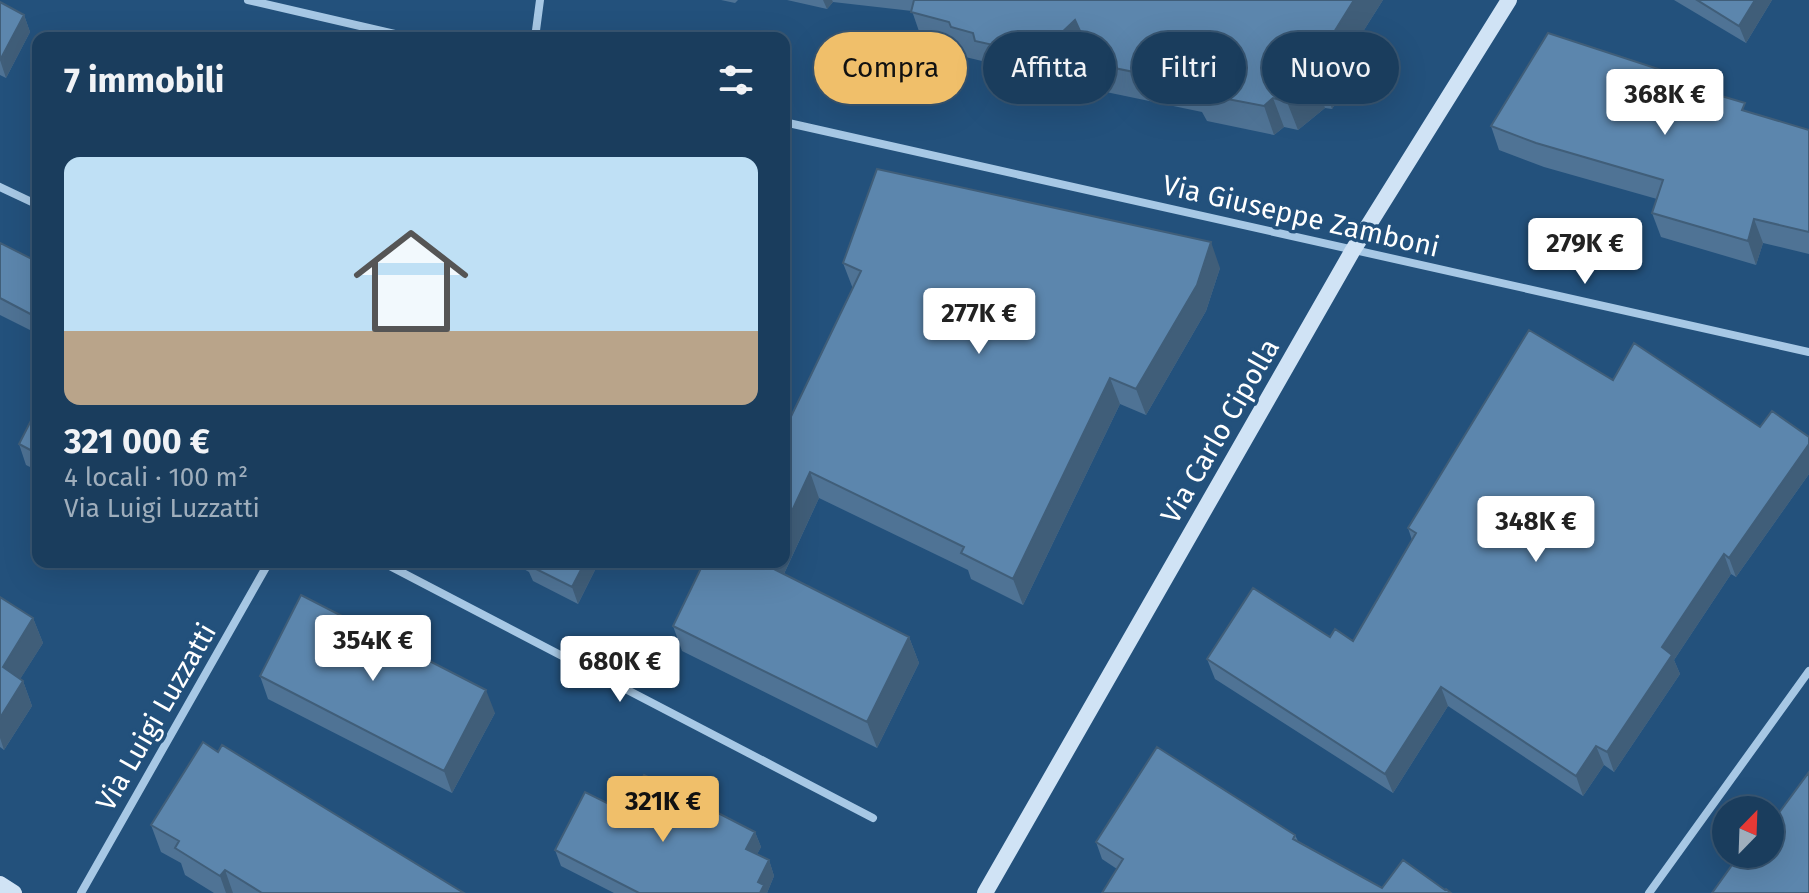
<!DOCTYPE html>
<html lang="it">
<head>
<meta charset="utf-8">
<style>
  body { margin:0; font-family:"Fira Sans",sans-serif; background:#274866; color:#f1f3f6; height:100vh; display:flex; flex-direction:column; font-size:30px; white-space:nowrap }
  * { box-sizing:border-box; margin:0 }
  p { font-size:26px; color:#9faebc }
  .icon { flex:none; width:44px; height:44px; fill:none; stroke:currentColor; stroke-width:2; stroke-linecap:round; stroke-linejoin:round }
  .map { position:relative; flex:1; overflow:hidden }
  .side { position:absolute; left:32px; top:32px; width:758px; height:536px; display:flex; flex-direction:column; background:#1a3d5d; border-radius:16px; box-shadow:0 8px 32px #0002,0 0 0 2px #385672 }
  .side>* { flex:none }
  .guide { position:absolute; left:814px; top:32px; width:760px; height:72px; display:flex; gap:16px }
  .needle { width:52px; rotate:23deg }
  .tools { position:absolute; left:1712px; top:796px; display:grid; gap:16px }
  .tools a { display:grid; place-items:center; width:72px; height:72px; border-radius:50%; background:#1a3d5d; box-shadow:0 8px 32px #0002,0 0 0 2px #385672; font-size:40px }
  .price { position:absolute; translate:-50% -68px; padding:0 18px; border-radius:8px; background:#fff; color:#222; font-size:26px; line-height:52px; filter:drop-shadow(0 2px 4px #0008) }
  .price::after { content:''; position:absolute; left:50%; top:48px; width:24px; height:18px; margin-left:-12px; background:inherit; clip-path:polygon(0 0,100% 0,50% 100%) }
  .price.active { background:#f0bf6a; color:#111 }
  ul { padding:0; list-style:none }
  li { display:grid; align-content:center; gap:16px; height:424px; padding:0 32px }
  li span { display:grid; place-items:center; height:248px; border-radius:16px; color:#555 }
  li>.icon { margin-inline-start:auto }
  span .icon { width:144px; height:144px; fill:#fffc; stroke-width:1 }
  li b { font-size:34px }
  h2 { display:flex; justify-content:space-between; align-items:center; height:96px; padding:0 32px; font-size:34px }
  .pill { padding:0 28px; border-radius:36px; background:#1a3d5d; box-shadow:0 8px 32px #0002,0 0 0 2px #385672; font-size:28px; line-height:72px }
  .pill.active { background:#f0bf6a; color:#111 }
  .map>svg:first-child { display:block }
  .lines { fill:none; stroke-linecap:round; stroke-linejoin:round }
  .street { stroke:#a7c8e5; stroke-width:8 }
  .secondary { stroke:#d0e3f5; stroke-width:16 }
  .wall { fill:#4f7395 }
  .shaded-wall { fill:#405e79 }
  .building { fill:#5c86ad; stroke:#405e79; stroke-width:2 }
  .labels { text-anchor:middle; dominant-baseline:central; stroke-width:7; stroke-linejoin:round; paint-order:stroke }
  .street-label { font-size:28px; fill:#fff; stroke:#23517c }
</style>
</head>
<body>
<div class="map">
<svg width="1809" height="893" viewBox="0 0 1809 893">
  <rect width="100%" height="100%" fill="#23517c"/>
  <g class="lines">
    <!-- street -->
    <path class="street" d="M 248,0 L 412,38
      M 535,38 L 540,0
      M 784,122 L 1809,352
      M 0,187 L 38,205
      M 382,562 L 873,818
      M 81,893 L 269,562
      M 1649,893 L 1809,671"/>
    <!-- secondary -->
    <path class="secondary" d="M 0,884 L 14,893
      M 985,893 L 1353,250 L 1509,0"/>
  </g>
  <!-- wall -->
  <path class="wall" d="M 721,0 L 738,0 L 735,3 Z
    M 787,0 L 1383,0 L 1345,60 L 1351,78 L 1332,109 L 1325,108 L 1298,130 L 1284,127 L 1274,135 L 1207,121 L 1202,112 L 1106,92 L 1086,49 L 1048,83 L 985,70 L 982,61 L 961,56 L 959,50 L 922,40 L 912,11 L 833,2 L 827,9 Z
    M 1674,0 L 1772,0 L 1746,43 Z
    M 0,2 L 24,15 L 30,32 L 6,78 L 0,75 Z
    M 1698,82 L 1702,90 L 1748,112 L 1809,130 L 1809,254 L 1763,243 L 1756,265 L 1661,237 L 1652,213 L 1657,199 L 1544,167 L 1499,150 L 1491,126 Z
    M 0,243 L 38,262 L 38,334 L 0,315 Z
    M 843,263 L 1220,268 L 1206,311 L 1146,415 L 1120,404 L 1023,605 L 971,579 L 968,570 L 819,498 L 784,574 L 909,637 L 919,663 L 877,748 L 682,651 L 673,626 L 784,562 L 853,289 Z
    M 1613,380 L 1760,427 L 1809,437 L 1809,474 L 1736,577 L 1731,574 L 1674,660 L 1680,674 L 1614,772 L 1604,765 L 1583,796 L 1448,706 L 1393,793 L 1215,679 L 1207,659 L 1330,637 L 1353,641 L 1412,540 L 1408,528 Z
    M 38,407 L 38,471 L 26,465 L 19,444 Z
    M 511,562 L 599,562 L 578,604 L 533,581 L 529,572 Z
    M 0,597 L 33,618 L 43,643 L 20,679 L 23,681 L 32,706 L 4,750 L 0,747 Z
    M 260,676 L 495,713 L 452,793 L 268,699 Z
    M 218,752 L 408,860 L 464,893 L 214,893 L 185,875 L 181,863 L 161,852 L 151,825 Z
    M 625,812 L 755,832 L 761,847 L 757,854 L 769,860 L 774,876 L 767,893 L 614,893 L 561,866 L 555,850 Z
    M 1295,835 L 1298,841 L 1382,888 L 1445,890 L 1451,893 L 1117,869 L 1102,859 L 1096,842 Z"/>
  <!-- shaded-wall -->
  <path class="shaded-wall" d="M 823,0 L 832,0 L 833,2 L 827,9 Z
    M 1354,0 L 1383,0 L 1345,60 L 1351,78 L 1332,109 L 1321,80 L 1331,37 Z
    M 1755,0 L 1772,0 L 1746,43 L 1739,26 Z
    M 24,15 L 30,32 L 6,78 L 0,60 Z
    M 1075,20 L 1086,49 L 1048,83 L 1038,55 Z
    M 1315,79 L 1325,108 L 1298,130 L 1287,102 Z
    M 1698,82 L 1707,106 L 1694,88 Z
    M 1273,98 L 1284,127 L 1274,135 L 1264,106 Z
    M 1754,219 L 1763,243 L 1756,265 L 1748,241 Z
    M 1211,242 L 1220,268 L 1206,311 L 1146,415 L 1136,389 Z
    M 1110,378 L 1120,404 L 1023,605 L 1013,579 Z
    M 1809,444 L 1809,474 L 1736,577 L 1729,558 Z
    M 810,472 L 819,498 L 776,591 L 766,565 L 768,562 L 784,562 L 784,528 Z
    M 1724,554 L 1731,574 L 1674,660 L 1680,674 L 1614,772 L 1607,752 L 1662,647 Z
    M 585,562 L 599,562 L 578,604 L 572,587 Z
    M 33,618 L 43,643 L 12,692 L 3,667 Z
    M 909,637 L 919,663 L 877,748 L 867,722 Z
    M 23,681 L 32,706 L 4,750 L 0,738 L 0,718 Z
    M 1441,687 L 1448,706 L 1393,793 L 1385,774 Z
    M 486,690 L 495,713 L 452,793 L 444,771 Z
    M 1596,746 L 1604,765 L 1583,796 L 1576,776 Z
    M 755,832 L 761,847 L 752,864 L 746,849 Z
    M 769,860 L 774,876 L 767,893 L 760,893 L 758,882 Z
    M 225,870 L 233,893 L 226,893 L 220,876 Z"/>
  <!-- building -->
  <path class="building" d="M 914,0 L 1354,0 L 1331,37 L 1341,50 L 1321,80 L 1315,79 L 1287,102 L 1273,98 L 1264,106 L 1196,93 L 1192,84 L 1095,64 L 1075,20 L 1038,55 L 975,41 L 973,33 L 951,27 L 949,22 L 911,12 Z
    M 1697,0 L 1755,0 L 1739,26 Z
    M 0,2 L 24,15 L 0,60 Z
    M 1548,33 L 1698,82 L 1694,88 L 1745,103 L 1742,110 L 1809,130 L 1809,232 L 1754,219 L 1748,241 L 1652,213 L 1663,180 L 1536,143 L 1491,126 Z
    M 877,169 L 1211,242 L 1197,285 L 1136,389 L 1110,378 L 1013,579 L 961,553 L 964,547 L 810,472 L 784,528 L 784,431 L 861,271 L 843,263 Z
    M 0,243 L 38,262 L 38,318 L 0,298 Z
    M 1529,330 L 1613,380 L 1634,343 L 1760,427 L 1772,411 L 1809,437 L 1809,444 L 1729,558 L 1724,554 L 1662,647 L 1672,655 L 1607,752 L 1596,746 L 1576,776 L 1441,687 L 1385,774 L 1207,659 L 1253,588 L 1330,637 L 1335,629 L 1353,641 L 1416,533 L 1408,528 Z
    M 38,407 L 38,454 L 19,444 Z
    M 527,562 L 585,562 L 572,587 L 526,564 Z
    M 704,562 L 768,562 L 766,565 L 909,637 L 867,722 L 673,626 Z
    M 301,595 L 486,690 L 444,771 L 260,676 Z
    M 0,597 L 33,618 L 3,667 L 23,681 L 0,718 Z
    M 203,742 L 218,752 L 222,745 L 464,893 L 262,893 L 225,870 L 220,876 L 175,848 L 179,841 L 151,825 Z
    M 1157,747 L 1295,835 L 1293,839 L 1382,888 L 1403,860 L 1445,890 L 1446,889 L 1451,893 L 1102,893 L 1123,859 L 1096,842 Z
    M 1809,772 L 1809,893 L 1712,893 L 1740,854 L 1770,854 L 1770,825 Z
    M 644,775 L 755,832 L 746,849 L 769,860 L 758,882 L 764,885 L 760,893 L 639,893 L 555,850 L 585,792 L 625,812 Z"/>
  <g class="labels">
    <!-- street labels -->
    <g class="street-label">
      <text transform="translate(1301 216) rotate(13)">Via Giuseppe Zamboni</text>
      <text transform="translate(1220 431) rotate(-60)">Via Carlo Cipolla</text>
      <text transform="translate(156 717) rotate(-60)">Via Luigi Luzzatti</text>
    </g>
  </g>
</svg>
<div class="tools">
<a><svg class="needle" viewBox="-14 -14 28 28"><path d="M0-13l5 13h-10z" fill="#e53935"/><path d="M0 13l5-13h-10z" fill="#9faebc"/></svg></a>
</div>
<b class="price" style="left:1665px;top:137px">368K €</b>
<b class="price" style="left:1585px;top:286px">279K €</b>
<b class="price" style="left:979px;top:356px">277K €</b>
<b class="price" style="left:1536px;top:564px">348K €</b>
<b class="price" style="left:373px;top:683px">354K €</b>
<b class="price" style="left:620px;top:704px">680K €</b>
<b class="price active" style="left:663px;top:844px">321K €</b>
<div class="guide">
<a class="pill active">Compra</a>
<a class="pill">Affitta</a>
<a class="pill">Filtri</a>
<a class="pill">Nuovo</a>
</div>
<section class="side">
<h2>7 immobili<svg class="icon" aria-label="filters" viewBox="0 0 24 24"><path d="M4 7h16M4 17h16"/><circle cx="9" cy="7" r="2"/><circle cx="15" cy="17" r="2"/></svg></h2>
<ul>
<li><span style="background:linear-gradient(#bfe0f5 70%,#b9a48a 0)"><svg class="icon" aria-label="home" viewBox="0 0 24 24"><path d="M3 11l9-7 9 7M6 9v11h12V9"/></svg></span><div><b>321 000 €</b><p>4 locali · 100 m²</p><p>Via Luigi Luzzatti</p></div></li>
</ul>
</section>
</div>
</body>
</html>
